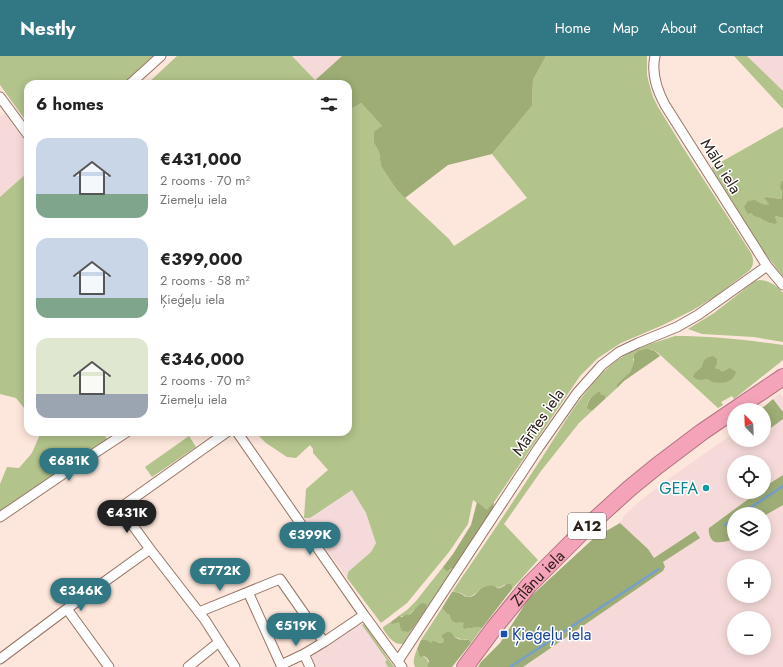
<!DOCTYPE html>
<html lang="en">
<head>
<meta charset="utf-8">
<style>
  body { margin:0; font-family:Jost,sans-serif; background:#f6f6f6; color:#222; height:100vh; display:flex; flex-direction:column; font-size:15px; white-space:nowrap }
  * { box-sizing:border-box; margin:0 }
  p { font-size:13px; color:#767676 }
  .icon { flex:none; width:22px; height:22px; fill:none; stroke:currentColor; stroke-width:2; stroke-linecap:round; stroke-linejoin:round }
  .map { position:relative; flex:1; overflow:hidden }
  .details { position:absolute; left:24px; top:24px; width:328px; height:356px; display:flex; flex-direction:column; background:#fff; border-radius:12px; box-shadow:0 2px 10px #0003 }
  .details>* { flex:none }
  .needle { width:26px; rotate:337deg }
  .tools { position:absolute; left:727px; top:347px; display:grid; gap:8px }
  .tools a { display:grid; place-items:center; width:44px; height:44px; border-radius:50%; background:#fff; box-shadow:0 2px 10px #0003; font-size:20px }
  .price { position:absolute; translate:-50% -34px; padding:0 9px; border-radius:14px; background:#317784; color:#fff; font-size:13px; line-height:26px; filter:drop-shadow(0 1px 2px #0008) }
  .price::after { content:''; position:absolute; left:50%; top:24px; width:12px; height:9px; margin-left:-6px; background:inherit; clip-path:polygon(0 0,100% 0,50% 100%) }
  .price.on { background:#222; color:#fff }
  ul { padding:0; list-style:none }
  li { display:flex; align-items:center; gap:12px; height:100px; padding:0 12px }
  li span { display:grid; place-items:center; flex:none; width:112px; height:80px; border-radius:12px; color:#555 }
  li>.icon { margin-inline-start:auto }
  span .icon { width:48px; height:48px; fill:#fffc; stroke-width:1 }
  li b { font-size:17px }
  h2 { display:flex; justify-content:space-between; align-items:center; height:48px; padding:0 12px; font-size:17px }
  header { display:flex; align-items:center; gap:24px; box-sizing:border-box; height:56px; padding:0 20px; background:#317784; color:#fff }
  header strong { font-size:19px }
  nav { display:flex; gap:22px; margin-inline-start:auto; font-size:14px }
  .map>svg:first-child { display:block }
  .commercial { fill:#f5dadb }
  .industrial { fill:#f5dad9; fill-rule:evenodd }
  .green { fill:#b2c38b }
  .forest { fill:#9dad75 }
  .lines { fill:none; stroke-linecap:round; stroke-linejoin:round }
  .stream { stroke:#769fcb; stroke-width:2.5 }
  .street-casing { stroke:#987566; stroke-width:11 }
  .highway-casing { stroke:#af7581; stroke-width:18 }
  .street { stroke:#fff; stroke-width:9 }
  .highway { stroke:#f5a3b9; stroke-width:16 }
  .culture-dot { fill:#0f9aa8; stroke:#fff; stroke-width:1.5 }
  .transit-dot { fill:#1a4fb4; stroke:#fff; stroke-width:1.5 }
  .labels { text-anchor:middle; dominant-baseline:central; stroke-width:3; stroke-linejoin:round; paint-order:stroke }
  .shield { fill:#fff; stroke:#6d635f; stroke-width:1 }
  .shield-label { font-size:15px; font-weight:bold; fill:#2e201a }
  .street-label { font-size:16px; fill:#2e201a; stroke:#fff }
  .culture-label { font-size:16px; fill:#0d838f; stroke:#fff; text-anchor:end }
  .transit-label { font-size:16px; fill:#164399; stroke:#fff; text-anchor:start }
</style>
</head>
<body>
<header>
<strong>Nestly</strong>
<nav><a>Home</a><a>Map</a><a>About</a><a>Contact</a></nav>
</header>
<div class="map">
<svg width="783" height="611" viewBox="0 0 783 611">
  <rect width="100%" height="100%" fill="#fde6db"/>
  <!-- commercial -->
  <path class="commercial" d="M 352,434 L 366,457 L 376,487 L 371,496 L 348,516 L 347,522 L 304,462 L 310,462 Z
    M 362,568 L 366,570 L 394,611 L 334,611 L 346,603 L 345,597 L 336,583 L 352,571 Z"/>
  <!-- industrial -->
  <path class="industrial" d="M 292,0 L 342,0 L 315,24 Z
    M 747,0 L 783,0 L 783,35 Z
    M 5,57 L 28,90 L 28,116 L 0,141 L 0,61 Z
    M 780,337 L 783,341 L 783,356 L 773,343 Z
    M 783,363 L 783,419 L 764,431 L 764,406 L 734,406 L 734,436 L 758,436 L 709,472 L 730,485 L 734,483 L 734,488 L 764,488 L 764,460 L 783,449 L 783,611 L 523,611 L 663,515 L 665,511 L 663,506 L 695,476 L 654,502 L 648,493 L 620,467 L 625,459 L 640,445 L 663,427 L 724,384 L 734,376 L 734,384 L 764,384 L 764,377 ZM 734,510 L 764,510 L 764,540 L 734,540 ZM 734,562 L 764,562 L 764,592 L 734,592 Z
    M 336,583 L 345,597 L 346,603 L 334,611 L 315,611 L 312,606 L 311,601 Z"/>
  <!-- green -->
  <path class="green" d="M 0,0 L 153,0 L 123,28 L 28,28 L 28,68 L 0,29 Z
    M 177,0 L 292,0 L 315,24 L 311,28 L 147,28 Z
    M 546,0 L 647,0 L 647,19 L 650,31 L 653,41 L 658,51 L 682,90 L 751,197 C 754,204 754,208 750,214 L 716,240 L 693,254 L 663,269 L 621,287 L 598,302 L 580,320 L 488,455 L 473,444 L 468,468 L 449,496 L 407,547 L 381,567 L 347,522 L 348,516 L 371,496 L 376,487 L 366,457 L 352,434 L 310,462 L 304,462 L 306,433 L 328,414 L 313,397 L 313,393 L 310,389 L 296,402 L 287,401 L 266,387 L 255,376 L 348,376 L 348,55 L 361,47 L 382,70 L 374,87 L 379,96 L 381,110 L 396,133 L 449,183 L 454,190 L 527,142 L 492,98 L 532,50 L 533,24 Z
    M 734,0 L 747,0 L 783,35 L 783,53 Z
    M 783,71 L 783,124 L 781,126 L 783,135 L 782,139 L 782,142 L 780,143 L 767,141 L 765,142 L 769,148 L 751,157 L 762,162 L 763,164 L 769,165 L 772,168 L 776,160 L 783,162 L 783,220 L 777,213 L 764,196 L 712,113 L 712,111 Z
    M 28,116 L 28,357 L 16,342 L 0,338 L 0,141 Z
    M 760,224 C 770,225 776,229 783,237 L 783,286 L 754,281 L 702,278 L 688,273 L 714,257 L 750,229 L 755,225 Z
    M 675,280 C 712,280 747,284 783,289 L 783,304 L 734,343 L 732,340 L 721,346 L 723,349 L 718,352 L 657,296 L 651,293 L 633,303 L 634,306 L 630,316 L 617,328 L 617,332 L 605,343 L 605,340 L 596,339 L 589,344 L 587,349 L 590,354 L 593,354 L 579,367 L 541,415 L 504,468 L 538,504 L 512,533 L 512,531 L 504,529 C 497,535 496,529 489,530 C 479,530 476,541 467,541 C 463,538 458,535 452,536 C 483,491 513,446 543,400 C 563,369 582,335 610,310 C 628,294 653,287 675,280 Z
    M 41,376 L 105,376 C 104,379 105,381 108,384 L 64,411 L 0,455 L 0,428 L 7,411 L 19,412 L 32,397 Z
    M 189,380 L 196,391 L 152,421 L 145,411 Z
    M 443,511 L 444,513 L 450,514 L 455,511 L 426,553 L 427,550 C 420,552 413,552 409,559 L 397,561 L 407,554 L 416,545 Z
    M 442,552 L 447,558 L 450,559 L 464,567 L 467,573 C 473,571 476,570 482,572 L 471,587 L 469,584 L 467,583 L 462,584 C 456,580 451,582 444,583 L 444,586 L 431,588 C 428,584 426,583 421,584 Z
    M 392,565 L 391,567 L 399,565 L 400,571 L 409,576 L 413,572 L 403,588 C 393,589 388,580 383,573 L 383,571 Z
    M 363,568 L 366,570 L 394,611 L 388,611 L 385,606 L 387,604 L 362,569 Z
    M 417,593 L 418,597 C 424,601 431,603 427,611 L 415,611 C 412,605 415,599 417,593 Z"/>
  <!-- forest -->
  <path class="forest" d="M 342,0 L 546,0 L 533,24 L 532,50 L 492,98 L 448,109 L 405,142 L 396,133 L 381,110 L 379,96 L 374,87 L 374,76 L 382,70 L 361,47 L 348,55 L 348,28 L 311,28 Z
    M 783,124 L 783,162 L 776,160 L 775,162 L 777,166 L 775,168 C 771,168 767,165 763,164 L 761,162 L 754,160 L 751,157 L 748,158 L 744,151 L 748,145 L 755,144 C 759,147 764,150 769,148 L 764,142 L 767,141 L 780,143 L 782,142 L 782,135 L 780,131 L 781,126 Z
    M 645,293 C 652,293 655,294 660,300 L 624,325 L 617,332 L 617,328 L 630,316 L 634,306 L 634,299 L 638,295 Z
    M 713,300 L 717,303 L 717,307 L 715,312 L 716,313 L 719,313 L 722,316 L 730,312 L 736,316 C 733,327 723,328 712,326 C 710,325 709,323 706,323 C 704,323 702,324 700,324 C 699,324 695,322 694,322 L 693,320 L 695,317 L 702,311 C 703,304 706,301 713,300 Z
    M 598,336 L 600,336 L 601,339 L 604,339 L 605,340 L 605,343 L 593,354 L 590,354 L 587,352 C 588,342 592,342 598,336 Z
    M 773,343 L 783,356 L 783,363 L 764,377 L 764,354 L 760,354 Z
    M 783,419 L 783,449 L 764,460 L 764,458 L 734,458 L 734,483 C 730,485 719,487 715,486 C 710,484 708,476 709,472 L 758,436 L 764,436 L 764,431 Z
    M 477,446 L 487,454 L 494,446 L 493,454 L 455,511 L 447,515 L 444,513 L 443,511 L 453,498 L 471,469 Z
    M 620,467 L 648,493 L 654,502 L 695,475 L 700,482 L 663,506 L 665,511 L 663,515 L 523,611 L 478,611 L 481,606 L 500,587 L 529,542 L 594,482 Z
    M 508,528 L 511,528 L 512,531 L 512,533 L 482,572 L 477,571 L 465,573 L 463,571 L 464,567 L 460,566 L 456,567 C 452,565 451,564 450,559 L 447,558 L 442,552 L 452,536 C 462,535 464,542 469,541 C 475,541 477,535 482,532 C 485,530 490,529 494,530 C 497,531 496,533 500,532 C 503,531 505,529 508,528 Z
    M 423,547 L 426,548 L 427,550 L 426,553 L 413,572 L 409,576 L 402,575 L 400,571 L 399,566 L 392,568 L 391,567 L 392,565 L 399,560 L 402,561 L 405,559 L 409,559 L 420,548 Z
    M 447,576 C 452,576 452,577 454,581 C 457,582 460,584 463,584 C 465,584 467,583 469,584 L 471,587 L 452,611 L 427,611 L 429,605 L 427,602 L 424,600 L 421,601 L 419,599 L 417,593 L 421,584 C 426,583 428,584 431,587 L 433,585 L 439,587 L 444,586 L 444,583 L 442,581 L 442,579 Z"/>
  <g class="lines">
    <!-- stream -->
    <path class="stream" d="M 741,458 L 783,430
      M 725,469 L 734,463
      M 510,611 L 659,513"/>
    <!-- street casing -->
    <g class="street-casing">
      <path id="street" d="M 655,0 C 651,18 657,34 665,49 L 767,210 L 783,229
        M 130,28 L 161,0
        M 0,41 L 28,79
        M 227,376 L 120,452 L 150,493 L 205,564 L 235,611
        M 237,376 L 364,559 L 402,611
        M 0,461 L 69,414 L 127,376
        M 248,536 L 281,609 L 304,598
        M 67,553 L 109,611
        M 199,556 L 280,523 L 324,586 L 364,559
        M 0,603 L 68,552 L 150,493
        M 398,605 L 539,391 L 577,337 L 602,309 L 619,296 L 638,287 L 677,271 L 698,259 L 767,210
        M 188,611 L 219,586
        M 310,611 L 304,598 L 324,586"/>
    </g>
    <!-- highway casing -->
    <g class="highway-casing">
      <g id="highway">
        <path id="s1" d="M 465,611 L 494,572 L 529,529 L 588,470 L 630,432 L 657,410 L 702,376 L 783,321"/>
      </g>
    </g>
    <!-- street -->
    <use href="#street" class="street"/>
    <!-- highway -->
    <use href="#highway" class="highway"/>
  </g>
  <!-- markers -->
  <circle class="culture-dot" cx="706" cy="432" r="4"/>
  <rect class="transit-dot" x="500" y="574" width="8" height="8" rx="2"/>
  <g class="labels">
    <!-- shield labels -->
    <rect class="shield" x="568" y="457" width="38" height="26" rx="3"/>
    <g class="shield-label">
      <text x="587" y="470">A12</text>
    </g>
    <!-- street labels -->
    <g class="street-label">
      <text transform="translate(721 110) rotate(58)">Mālu iela</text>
      <text transform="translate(538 366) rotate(-55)">Mārītes iela</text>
      <text stroke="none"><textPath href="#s1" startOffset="115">Zīlānu iela</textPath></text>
    </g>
    <!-- culture labels -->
    <g class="culture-label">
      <text x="698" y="432">GEFA</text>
    </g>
    <!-- transit labels -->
    <g class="transit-label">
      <text x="512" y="578">Ķieģeļu iela</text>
    </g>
  </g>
</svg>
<div class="tools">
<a><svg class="needle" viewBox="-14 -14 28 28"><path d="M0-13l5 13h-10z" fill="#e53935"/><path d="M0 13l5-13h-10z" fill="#767676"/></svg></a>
<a><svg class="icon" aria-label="locate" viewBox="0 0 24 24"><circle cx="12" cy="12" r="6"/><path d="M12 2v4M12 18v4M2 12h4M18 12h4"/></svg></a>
<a><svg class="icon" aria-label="layers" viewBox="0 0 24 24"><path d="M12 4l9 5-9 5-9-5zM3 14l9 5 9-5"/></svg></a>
<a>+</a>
<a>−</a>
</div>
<b class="price" style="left:69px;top:426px">€681K</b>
<b class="price on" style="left:127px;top:478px">€431K</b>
<b class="price" style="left:310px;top:500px">€399K</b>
<b class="price" style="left:220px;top:536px">€772K</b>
<b class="price" style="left:81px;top:556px">€346K</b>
<b class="price" style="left:296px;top:591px">€519K</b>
<section class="details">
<h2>6 homes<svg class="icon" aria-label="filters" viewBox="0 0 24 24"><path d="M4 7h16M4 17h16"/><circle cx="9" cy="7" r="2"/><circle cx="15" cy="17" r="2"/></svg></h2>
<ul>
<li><span style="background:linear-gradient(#c9d6e8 70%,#7fa58c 0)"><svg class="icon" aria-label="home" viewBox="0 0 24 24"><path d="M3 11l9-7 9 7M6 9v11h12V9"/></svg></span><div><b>€431,000</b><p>2 rooms · 70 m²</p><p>Ziemeļu iela</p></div></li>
<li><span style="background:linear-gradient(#c9d6e8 75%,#7fa58c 0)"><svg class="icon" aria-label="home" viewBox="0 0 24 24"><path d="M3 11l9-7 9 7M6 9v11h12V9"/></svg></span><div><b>€399,000</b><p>2 rooms · 58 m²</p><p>Ķieģeļu iela</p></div></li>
<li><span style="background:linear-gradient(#dfe7d0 70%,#9aa5b1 0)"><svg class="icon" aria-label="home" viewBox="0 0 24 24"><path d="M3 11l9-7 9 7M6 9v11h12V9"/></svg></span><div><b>€346,000</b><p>2 rooms · 70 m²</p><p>Ziemeļu iela</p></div></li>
</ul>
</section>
</div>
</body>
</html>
